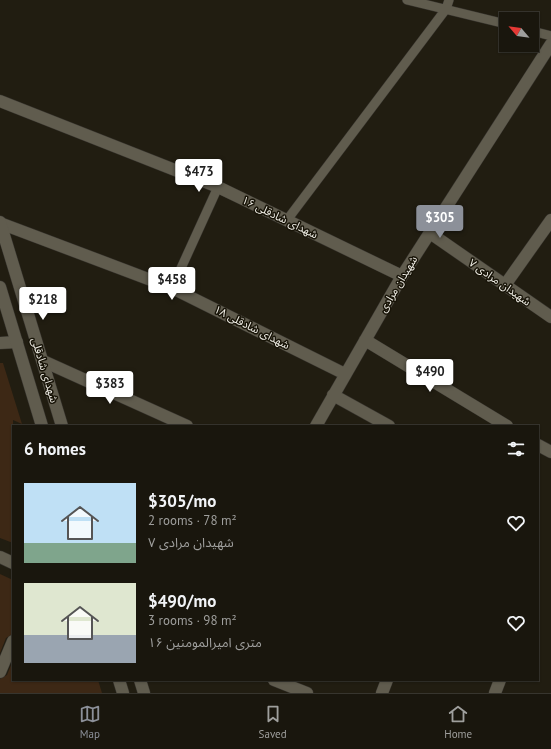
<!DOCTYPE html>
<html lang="en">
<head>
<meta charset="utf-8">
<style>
  body { margin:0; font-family:"PT Sans","Noto Sans Arabic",sans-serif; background:#221f16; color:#f1f3f6; height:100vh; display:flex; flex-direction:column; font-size:15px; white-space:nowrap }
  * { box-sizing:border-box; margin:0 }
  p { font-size:13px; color:#9f9f9d }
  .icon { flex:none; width:22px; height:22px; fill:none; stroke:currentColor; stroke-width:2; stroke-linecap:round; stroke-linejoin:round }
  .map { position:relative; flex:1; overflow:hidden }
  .panel { position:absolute; left:12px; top:425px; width:527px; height:256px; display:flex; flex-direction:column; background:#19160d; border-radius:0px; box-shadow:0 1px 3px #0004,0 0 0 1px #37352e }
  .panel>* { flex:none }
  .needle { width:26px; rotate:299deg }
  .tools { position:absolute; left:499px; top:12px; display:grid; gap:8px }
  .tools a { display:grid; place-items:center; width:40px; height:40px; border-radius:0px; background:#19160d; box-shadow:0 1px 3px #0004,0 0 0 1px #37352e; font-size:20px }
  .price { position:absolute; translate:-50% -34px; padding:0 9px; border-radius:4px; background:#fff; color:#222; font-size:13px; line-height:26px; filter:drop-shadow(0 1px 2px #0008) }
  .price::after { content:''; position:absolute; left:50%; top:24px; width:12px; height:9px; margin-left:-6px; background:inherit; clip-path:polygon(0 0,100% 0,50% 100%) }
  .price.current { background:#8c9099; color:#fff }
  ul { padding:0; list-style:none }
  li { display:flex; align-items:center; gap:12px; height:100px; padding:0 12px }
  li span { display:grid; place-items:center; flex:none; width:112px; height:80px; border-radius:0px; color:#555 }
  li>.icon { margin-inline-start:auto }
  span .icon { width:48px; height:48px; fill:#fffc; stroke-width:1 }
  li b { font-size:17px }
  h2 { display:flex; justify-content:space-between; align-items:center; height:48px; padding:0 12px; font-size:17px }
  .menu { display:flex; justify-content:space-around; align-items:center; height:56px; border-top:1px solid #37352e; background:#19160d; font-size:11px; color:#9f9f9d }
  .menu a { display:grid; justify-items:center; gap:2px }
  .menu .current { color:#8c9099 }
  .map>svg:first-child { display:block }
  .building { fill:#3d2815 }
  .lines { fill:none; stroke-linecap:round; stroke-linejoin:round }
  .lane-casing { stroke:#38352f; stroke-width:10 }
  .street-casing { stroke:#38352f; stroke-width:13 }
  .secondary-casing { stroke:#38352f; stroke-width:13 }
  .lane { stroke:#605c4e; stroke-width:9 }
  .street { stroke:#605c4e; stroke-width:12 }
  .secondary { stroke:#605c4e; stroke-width:12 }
  .labels { text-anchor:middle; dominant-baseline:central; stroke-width:3; stroke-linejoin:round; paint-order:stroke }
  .street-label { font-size:11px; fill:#f1efe7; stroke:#181408 }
</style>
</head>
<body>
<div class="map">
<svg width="551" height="693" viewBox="0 0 551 693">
  <rect width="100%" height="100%" fill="#211d11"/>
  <!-- building -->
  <path class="building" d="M 0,363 L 3,363 L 22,424 L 13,420 L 13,543 L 0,538 Z
    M 0,574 L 13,580 L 13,634 L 6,638 L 0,653 Z
    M 13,660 L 13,680 L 98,680 L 102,693 L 0,693 L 0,679 L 7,675 Z"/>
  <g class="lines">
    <!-- lane casing -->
    <g class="lane-casing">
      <path id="lane" d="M 407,0 L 506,24
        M 532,31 L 551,36
        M 287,220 L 446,9 L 449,0
        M 172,288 L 218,187"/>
    </g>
    <!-- street casing -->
    <g class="street-casing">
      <path id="street" d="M 0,101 L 218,187 L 402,276
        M 0,223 L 172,288 L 345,374
        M 430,233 L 551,317
        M 505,285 L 551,220
        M 365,340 L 507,426
        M 0,343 L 17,342
        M 43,361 L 187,426
        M 333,395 L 389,426
        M 316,426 L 402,276 L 551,44
        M 538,445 L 551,452
        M 0,557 L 13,563
        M 0,672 L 13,641
        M 274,680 L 307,693
        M 382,693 L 387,680
        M 495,693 L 500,680"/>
    </g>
    <!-- secondary casing -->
    <g class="secondary-casing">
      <path id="secondary" d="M 0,222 L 62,426
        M 0,287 L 42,426
        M 119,680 L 123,693
        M 140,680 L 144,693"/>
    </g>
    <!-- lane -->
    <use href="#lane" class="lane"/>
    <!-- street -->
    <use href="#street" class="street"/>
    <!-- secondary -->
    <use href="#secondary" class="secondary"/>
  </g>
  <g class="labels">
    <!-- street labels -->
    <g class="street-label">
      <text transform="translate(280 217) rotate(26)">شهدای شادقلی ۱۶</text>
      <text transform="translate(500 282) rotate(35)">شهیدان مرادی ۷</text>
      <text transform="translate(398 284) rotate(-59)">شهیدان مرادی</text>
      <text transform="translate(252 327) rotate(27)">شهدای شادقلی ۱۸</text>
      <text transform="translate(45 370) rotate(73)">شهدای شادقلی</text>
    </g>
  </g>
</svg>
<div class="tools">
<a><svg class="needle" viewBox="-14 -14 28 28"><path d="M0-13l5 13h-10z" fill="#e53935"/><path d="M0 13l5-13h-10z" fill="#9f9f9d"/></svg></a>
</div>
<b class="price" style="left:199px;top:193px">$473</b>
<b class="price current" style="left:440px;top:239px">$305</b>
<b class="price" style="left:172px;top:301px">$458</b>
<b class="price" style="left:43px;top:321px">$218</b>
<b class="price" style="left:430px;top:393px">$490</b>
<b class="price" style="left:110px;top:405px">$383</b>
<section class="panel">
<h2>6 homes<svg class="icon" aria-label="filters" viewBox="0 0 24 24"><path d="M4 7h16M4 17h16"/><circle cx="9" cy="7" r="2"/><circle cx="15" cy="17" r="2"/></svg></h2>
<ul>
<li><span style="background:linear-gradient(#bfe0f5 75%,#7fa58c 0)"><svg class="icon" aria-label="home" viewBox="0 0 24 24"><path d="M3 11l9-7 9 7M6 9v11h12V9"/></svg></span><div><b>$305/mo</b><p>2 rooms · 78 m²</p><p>شهیدان مرادی ۷</p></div><svg class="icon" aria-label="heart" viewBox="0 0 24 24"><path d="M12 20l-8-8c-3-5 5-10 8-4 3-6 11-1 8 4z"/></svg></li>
<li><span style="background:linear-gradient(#dfe7d0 65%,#9aa5b1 0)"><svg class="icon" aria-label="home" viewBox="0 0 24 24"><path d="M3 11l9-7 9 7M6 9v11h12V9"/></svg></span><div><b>$490/mo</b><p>3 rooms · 98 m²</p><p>۱۶ متری امیرالمومنین</p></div><svg class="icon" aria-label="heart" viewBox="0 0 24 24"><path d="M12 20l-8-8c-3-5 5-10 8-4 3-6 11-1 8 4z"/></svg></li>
</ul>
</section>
</div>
<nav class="menu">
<a class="current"><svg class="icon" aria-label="map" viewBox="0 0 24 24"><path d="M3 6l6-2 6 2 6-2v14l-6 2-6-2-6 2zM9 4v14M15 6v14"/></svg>Map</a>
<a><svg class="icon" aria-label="saved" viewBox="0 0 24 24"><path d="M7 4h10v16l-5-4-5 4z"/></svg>Saved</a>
<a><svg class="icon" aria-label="home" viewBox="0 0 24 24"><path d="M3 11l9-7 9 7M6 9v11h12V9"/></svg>Home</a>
</nav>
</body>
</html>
